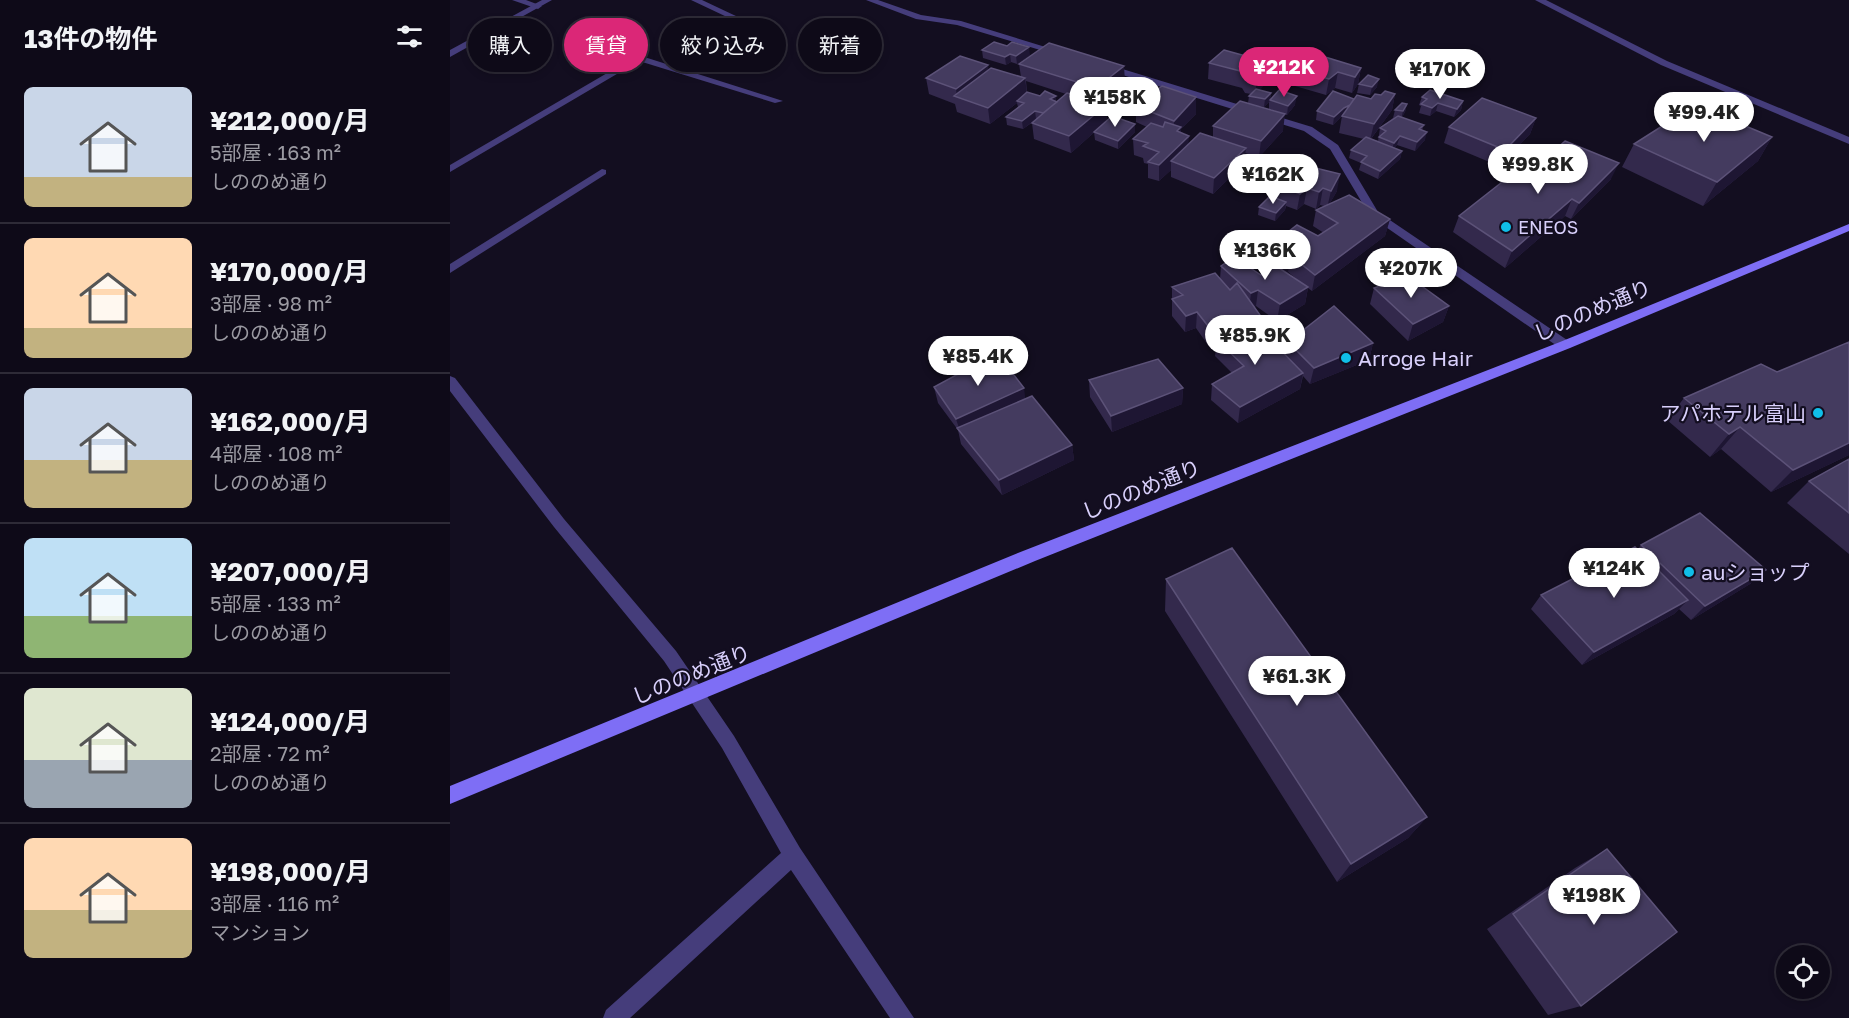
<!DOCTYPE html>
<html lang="ja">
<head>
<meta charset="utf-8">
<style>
  body { margin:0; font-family:"Golos Text","Noto Sans JP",sans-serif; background:#171321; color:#f1f3f6; height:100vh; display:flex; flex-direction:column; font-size:22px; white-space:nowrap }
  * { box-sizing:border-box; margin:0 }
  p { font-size:20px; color:#9b9aa2 }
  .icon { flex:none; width:33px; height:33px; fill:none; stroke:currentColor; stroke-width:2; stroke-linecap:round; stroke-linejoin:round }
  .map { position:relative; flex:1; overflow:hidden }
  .details { display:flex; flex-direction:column; background:#0e0a18; width:450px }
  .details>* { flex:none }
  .hud { position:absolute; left:18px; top:18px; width:570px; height:54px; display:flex; gap:12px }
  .tools { position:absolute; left:1326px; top:945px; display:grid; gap:12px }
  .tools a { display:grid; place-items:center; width:54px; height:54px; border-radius:50%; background:#0e0a18; box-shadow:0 3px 9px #0003,0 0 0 2px #2e2b37; font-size:30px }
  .price { position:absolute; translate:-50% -51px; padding:0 14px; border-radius:21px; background:#fff; color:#222; font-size:20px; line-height:39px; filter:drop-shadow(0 2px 3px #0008) }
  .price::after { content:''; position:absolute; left:50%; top:36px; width:18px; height:14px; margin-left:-9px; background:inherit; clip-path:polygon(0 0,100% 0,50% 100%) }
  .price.active { background:#db2777; color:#fff }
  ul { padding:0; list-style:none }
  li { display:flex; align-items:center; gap:18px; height:150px; padding:0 24px }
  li+li { border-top:2px solid #2e2b37 }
  li span { display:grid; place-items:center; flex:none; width:168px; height:120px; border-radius:9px; color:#555 }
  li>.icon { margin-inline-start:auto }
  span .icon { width:72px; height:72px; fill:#fffc; stroke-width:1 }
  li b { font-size:26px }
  h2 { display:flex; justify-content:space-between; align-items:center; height:72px; padding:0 24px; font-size:26px }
  .chip { padding:0 21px; border-radius:27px; background:#0e0a18; box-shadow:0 3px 9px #0003,0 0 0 2px #2e2b37; font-size:21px; line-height:54px }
  .chip.active { background:#db2777; color:#fff }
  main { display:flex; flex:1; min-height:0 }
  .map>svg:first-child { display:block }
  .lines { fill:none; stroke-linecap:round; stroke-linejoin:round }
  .service { fill:#453d7b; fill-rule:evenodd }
  .minor { fill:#453d7b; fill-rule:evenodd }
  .secondary { fill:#7e6ef5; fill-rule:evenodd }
  .wall { fill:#33294c; fill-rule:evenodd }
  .shaded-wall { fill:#1e1633 }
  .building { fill:#443b5f; stroke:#5c5278; stroke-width:1.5 }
  .poi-dot { fill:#10bee8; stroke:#130e20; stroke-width:2 }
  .labels { text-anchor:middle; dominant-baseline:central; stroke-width:4.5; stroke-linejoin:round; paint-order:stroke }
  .far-poi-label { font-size:18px; fill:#d9d0fc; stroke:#130e20; text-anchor:start }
  .street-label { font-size:21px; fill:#d9d0fc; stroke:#130e20 }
  .poi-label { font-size:21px; fill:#d9d0fc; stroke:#130e20; text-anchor:start }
</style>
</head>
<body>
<main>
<section class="details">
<h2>13件の物件<svg class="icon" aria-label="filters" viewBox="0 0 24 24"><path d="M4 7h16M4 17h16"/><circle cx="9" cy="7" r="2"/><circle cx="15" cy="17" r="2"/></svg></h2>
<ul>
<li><span style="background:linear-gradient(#c9d6e8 75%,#c2b280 0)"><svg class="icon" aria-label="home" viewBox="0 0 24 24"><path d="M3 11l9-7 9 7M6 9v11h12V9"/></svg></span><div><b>¥212,000/月</b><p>5部屋 · 163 m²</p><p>しののめ通り</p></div></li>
<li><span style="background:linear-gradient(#ffd9b3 75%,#c2b280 0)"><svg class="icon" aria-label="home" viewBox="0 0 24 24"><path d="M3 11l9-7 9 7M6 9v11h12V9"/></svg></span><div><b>¥170,000/月</b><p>3部屋 · 98 m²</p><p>しののめ通り</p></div></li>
<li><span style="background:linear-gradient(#c9d6e8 60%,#c2b280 0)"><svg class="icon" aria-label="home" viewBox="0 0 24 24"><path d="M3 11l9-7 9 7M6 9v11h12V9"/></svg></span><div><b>¥162,000/月</b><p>4部屋 · 108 m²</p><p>しののめ通り</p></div></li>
<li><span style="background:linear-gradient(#bfe0f5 65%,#8fb573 0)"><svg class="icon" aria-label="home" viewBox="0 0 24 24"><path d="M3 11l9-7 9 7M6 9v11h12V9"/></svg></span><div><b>¥207,000/月</b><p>5部屋 · 133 m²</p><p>しののめ通り</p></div></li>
<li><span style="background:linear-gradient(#dfe7d0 60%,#9aa5b1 0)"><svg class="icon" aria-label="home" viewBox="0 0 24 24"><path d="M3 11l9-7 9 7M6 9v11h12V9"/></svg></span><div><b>¥124,000/月</b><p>2部屋 · 72 m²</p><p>しののめ通り</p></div></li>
<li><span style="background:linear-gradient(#ffd9b3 60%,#c2b280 0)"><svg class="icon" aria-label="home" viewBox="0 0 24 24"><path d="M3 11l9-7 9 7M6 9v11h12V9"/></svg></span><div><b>¥198,000/月</b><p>3部屋 · 116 m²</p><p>マンション</p></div></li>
</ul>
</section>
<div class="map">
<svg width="1399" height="1018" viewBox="0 0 1399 1018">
  <rect width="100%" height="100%" fill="#130e20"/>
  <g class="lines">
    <!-- service -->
    <path class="service" d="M 62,0 L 76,0 L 92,6 L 88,9 Z
      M 241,0 L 252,0 L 335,39 L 328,41 Z
      M 188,55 L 333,101 L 325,103 L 189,61 L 0,172 L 0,165 Z
      M 152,169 L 156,170 L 156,174 L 0,273 L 0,264 Z"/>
    <!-- minor -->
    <path class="minor" d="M 92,0 L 102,0 L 0,57 L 0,50 Z
      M 416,0 L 428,0 L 471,15 L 511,21 L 615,53 L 610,56 L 507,25 L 466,19 Z
      M 1085,0 L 1096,0 L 1217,61 L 1399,137 L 1399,144 L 1211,65 Z
      M 656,64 L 862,127 L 888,145 L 928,212 L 1120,342 L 1121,345 L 1120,348 L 1110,348 L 920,216 L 880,149 L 854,131 L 653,69 L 651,67 Z
      M 0,376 L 5,378 L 114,519 L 226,651 L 284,736 L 350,848 L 464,1018 L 440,1018 L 341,870 L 180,1018 L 153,1018 L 156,1010 L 331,853 L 272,748 L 214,661 L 104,527 L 0,391 Z"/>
    <!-- secondary -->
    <path class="secondary" d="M 1399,224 L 1399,231 L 1120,348 L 585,561 L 0,804 L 0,786 L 573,551 L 1110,342 Z"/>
  </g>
  <!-- wall -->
  <path class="wall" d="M 532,50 L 580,55 L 567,64 L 561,62 L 556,65 L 533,58 Z
    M 793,55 L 852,64 L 911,68 L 908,84 L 902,93 L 885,88 L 876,95 L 845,86 L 847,72 L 840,78 L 820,73 L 820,79 L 809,90 L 821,93 L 820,100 L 845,105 L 837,115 L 819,109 L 819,102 L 814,107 L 809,106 L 833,131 L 809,157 L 795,153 L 794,164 L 763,194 L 721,177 L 721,170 L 709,181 L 698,178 L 698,164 L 694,163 L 693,158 L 684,155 L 683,139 L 697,127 L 686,122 L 686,106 L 746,97 L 746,114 L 731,129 L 731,133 L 738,145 L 763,137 L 763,126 L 798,103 L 799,96 L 801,94 L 795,93 L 792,88 L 758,79 L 759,63 Z
    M 569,64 L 675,82 L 649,103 L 656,105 L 657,121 L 685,132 L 668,149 L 645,140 L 644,132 L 648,129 L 621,153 L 584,139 L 582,123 L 587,119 L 573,129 L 557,125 L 556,117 L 568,107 L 567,103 L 540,124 L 507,112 L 505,104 L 479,94 L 476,78 L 538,70 L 571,77 ZM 576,81 L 616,94 L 607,102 L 577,92 Z
    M 909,84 L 927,87 L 920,95 L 907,93 Z
    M 945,94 L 942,110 L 921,139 L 928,141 L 930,128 L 943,118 L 945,110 L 957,104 L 955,112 L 952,117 L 974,125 L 972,130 L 975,140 L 965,151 L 947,145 L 944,148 L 952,151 L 950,159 L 928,179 L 909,170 L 911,163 L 899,158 L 901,150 L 914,139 L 889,133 L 892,116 L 883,125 L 866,120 L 867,111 L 904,99 L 921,99 L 931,95 Z
    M 972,97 L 1013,101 L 1011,110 L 1004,117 L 986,111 L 980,116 L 969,113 L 971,106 L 969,105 Z
    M 1086,118 L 1080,134 L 1049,166 L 994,143 L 999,127 Z
    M 1322,137 L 1308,161 L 1253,206 L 1172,167 L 1184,144 Z
    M 845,163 L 887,191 L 880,203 L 940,219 L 935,236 L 862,291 L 858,288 L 855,304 L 827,321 L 806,306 L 804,307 L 808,328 L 835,355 L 838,342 L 923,343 L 919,360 L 860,384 L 853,376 L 850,389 L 788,423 L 761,400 L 762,384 L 782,373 L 765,356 L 766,346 L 760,348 L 746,328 L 735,332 L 722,316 L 722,287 L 770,279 L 771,266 L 811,275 L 820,270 L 814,265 L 816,249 L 868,236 L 874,233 L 863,226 L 866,210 L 874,206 L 870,205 L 866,209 L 854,204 L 847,210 L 836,206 L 835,210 L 825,221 L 808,215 L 809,207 L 823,197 L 825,184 ZM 838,272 L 854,285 L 837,273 Z
    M 1073,179 L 1161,179 L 1121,219 L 1115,216 L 1055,268 L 1003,232 L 1009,216 Z
    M 924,288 L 999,306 L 993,322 L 958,341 L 920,304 Z
    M 1399,342 L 1399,455 L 1321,492 L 1271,449 L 1260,457 L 1217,420 L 1234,398 L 1327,372 Z
    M 639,380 L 733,388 L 732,404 L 662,432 L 640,397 Z
    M 484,387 L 575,399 L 622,445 L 624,460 L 552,495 L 511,444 L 508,430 L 488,403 Z
    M 1399,459 L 1399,554 L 1337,503 L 1359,481 Z
    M 1191,545 L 1316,570 L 1300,584 L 1241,620 L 1229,609 L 1224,614 L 1132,665 L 1081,609 L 1091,595 L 1187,550 Z
    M 716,579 L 977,817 L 958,838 L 887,882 L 715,611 Z
    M 1157,849 L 1131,1006 L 1098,1015 L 1037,929 L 1125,868 Z"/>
  <!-- shaded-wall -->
  <path class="shaded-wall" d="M 579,47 L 580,55 L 567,64 L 566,56 Z
    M 560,54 L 561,62 L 556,65 L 555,57 Z
    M 853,59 L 852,67 L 847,70 L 847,72 L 840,78 L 841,70 Z
    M 821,63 L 820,79 L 805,95 L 807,79 Z
    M 538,65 L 540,81 L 507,97 L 506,89 Z
    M 674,66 L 675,82 L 647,105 L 646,88 Z
    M 911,68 L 908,84 L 902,93 L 905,77 Z
    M 888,72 L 885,88 L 876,95 L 879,79 Z
    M 575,78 L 577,94 L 567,101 L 567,103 L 540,124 L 538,108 Z
    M 929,79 L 927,87 L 920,95 L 922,87 Z
    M 821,93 L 820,101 L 814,107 L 815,99 Z
    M 945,94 L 942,110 L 920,140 L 924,124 Z
    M 606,96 L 606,104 L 600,99 Z
    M 847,96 L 845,105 L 837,115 L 838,106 Z
    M 746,97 L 746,114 L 731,129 L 731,143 L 739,136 L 738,152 L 721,161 L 721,170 L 709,181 L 709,165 L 724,138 L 724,121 Z
    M 910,100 L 892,116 L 883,125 L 884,117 L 894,108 Z
    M 1013,101 L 1011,110 L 1004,117 L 1007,109 Z
    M 988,103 L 986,111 L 980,116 L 982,108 Z
    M 957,104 L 955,112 L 951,120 L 953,111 Z
    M 656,105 L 657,121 L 621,153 L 619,136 Z
    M 585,111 L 586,119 L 573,129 L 572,121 Z
    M 835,114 L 833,131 L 809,157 L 811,141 Z
    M 1086,118 L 1080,134 L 1049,166 L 1055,150 Z
    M 685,124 L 685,132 L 668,149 L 668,141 Z
    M 977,132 L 975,140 L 965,151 L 967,142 Z
    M 950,136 L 947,145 L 941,152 L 944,143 Z
    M 1322,137 L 1308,161 L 1253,206 L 1267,182 Z
    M 796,148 L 794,164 L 763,194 L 764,178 Z
    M 952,151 L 950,159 L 928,179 L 930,171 Z
    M 1169,163 L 1161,179 L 1121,219 L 1129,203 Z
    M 890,174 L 887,191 L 877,208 L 881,191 Z
    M 857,188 L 854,204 L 847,210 L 850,194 Z
    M 873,188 L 870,205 L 866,209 L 869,192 Z
    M 1122,199 L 1115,216 L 1055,268 L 1062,251 Z
    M 836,202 L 835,210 L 825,221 L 826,213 Z
    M 940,219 L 935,236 L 862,291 L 865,275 Z
    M 841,256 L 838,272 L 830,277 L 833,261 Z
    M 858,287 L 855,304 L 827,321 L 830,304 Z
    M 808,290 L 806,306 L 799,310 L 801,293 Z
    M 999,306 L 993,322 L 958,341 L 963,324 Z
    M 747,312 L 746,328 L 735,332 L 736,316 Z
    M 810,315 L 808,331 L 767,340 L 766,346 L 760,348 L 762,331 Z
    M 923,343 L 919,360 L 860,384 L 864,368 Z
    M 853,373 L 850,389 L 788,423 L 790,407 Z
    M 574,388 L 576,404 L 510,431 L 506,419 Z
    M 733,388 L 732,404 L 662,432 L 661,416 Z
    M 1290,427 L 1271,449 L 1260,457 L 1279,434 Z
    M 1399,443 L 1399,455 L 1321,492 L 1343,470 Z
    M 622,445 L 624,460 L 552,495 L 549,480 Z
    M 1316,570 L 1300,584 L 1241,620 L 1255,606 Z
    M 1238,600 L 1224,614 L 1132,665 L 1144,652 Z
    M 977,817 L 958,838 L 887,882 L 901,864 Z"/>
  <!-- building -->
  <path class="building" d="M 544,42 L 557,46 L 562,42 L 579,47 L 566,56 L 560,54 L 555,57 L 532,50 Z
    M 599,43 L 674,66 L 646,88 L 569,64 Z
    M 774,50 L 821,63 L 807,79 L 796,77 L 794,72 L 759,63 Z
    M 799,50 L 827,58 L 831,53 L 853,59 L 841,70 L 821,65 L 821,63 L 793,55 Z
    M 862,53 L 911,68 L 905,77 L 888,72 L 879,79 L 847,70 Z
    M 510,56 L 538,65 L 506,89 L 476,78 Z
    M 541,68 L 575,78 L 538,108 L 504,96 Z
    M 918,75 L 929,79 L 922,87 L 909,84 Z
    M 712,86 L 746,97 L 724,121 L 686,106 Z
    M 806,89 L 821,93 L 815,99 L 799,96 Z
    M 829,90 L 847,96 L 838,106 L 820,100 Z
    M 980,90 L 1013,101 L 1007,109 L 988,103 L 982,108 L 971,104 L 977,99 L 972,97 Z
    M 595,91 L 606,96 L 600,99 L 607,102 L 593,113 L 585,111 L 572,121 L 556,117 L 574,103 L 567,101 L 577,92 L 590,96 Z
    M 883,91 L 904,99 L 900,105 L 894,108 L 884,117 L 867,111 Z
    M 935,91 L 945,94 L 924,124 L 892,116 L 907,95 L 921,99 L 925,94 L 931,95 Z
    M 617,93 L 656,105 L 619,136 L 582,123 Z
    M 1032,98 L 1086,118 L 1055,150 L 999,127 Z
    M 790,101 L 835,114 L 811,141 L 763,126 Z
    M 952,103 L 957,104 L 953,111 L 945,110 Z
    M 1245,105 L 1322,137 L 1267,182 L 1184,144 Z
    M 662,116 L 685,124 L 668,141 L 644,132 Z
    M 948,116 L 974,125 L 969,129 L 977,132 L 967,142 L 950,136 L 944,143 L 929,137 L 936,131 L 930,128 Z
    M 715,122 L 731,127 L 727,131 L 739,136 L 709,165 L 698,162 L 709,152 L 693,146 L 698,143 L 683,139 L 701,123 L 713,127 Z
    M 750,133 L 796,148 L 764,178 L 721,161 Z
    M 916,137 L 952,151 L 930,171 L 911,162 L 917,156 L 901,150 Z
    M 1115,141 L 1169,163 L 1129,203 L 1122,199 L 1062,251 L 1009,216 L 1061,175 L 1073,179 Z
    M 845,163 L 890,174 L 881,191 L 873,188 L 869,192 L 857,188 L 850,194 L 825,184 Z
    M 899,195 L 940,219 L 865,275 L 841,256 L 833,261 L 816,249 L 847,225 L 868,236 L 888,223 L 866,210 Z
    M 820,196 L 836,202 L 826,213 L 809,207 Z
    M 784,257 L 811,275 L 826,266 L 858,287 L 830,304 L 808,290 L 801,293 L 771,266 Z
    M 765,273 L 780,290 L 787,283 L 810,315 L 762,331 L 747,312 L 736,316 L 722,299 L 733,295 L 722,287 Z
    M 958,276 L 999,306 L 963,324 L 924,288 Z
    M 884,306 L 923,343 L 864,368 L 838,342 Z
    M 806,325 L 853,373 L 790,407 L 762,384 L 794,366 L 767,340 Z
    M 1399,342 L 1399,443 L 1343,470 L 1290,427 L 1279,434 L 1234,398 L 1311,364 L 1327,372 Z
    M 547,353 L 574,388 L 506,419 L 484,387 Z
    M 708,359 L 733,388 L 661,416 L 639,380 Z
    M 582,396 L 622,445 L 549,480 L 507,428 Z
    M 1399,459 L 1399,513 L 1359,481 Z
    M 1250,513 L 1316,570 L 1255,606 L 1191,545 Z
    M 1185,547 L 1238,600 L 1144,652 L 1091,595 Z
    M 782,548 L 977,817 L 901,864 L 716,579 Z
    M 1157,849 L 1227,932 L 1131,1006 L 1063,914 Z"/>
  <!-- markers -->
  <g class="poi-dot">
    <circle cx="1056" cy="227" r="6"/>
    <circle cx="896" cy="358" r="6"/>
    <circle cx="1368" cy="413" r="6"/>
    <circle cx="1239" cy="572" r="6"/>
  </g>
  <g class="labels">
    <!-- far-poi labels -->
    <g class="far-poi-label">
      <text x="1068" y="227">ENEOS</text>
    </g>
    <!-- street labels -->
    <g class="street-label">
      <text transform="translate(1142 310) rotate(-23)">しののめ通り</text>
      <text transform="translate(691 489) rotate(-22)">しののめ通り</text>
      <text transform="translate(241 674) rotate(-22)">しののめ通り</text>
    </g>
    <!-- poi labels -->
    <g class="poi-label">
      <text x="908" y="358">Arroge Hair</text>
      <text x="1356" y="413" text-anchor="end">アパホテル富山</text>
      <text x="1251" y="572">auショップ</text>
    </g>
  </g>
</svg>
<div class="tools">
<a><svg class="icon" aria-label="locate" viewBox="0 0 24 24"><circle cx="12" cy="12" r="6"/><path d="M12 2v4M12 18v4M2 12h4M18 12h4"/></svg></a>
</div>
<b class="price active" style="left:834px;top:98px">¥212K</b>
<b class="price" style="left:990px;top:100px">¥170K</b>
<b class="price" style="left:665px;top:128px">¥158K</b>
<b class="price" style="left:1254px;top:143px">¥99.4K</b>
<b class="price" style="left:1088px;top:195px">¥99.8K</b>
<b class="price" style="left:823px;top:205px">¥162K</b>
<b class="price" style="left:815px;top:281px">¥136K</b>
<b class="price" style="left:961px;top:299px">¥207K</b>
<b class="price" style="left:805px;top:366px">¥85.9K</b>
<b class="price" style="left:528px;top:387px">¥85.4K</b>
<b class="price" style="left:1164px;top:599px">¥124K</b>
<b class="price" style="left:847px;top:707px">¥61.3K</b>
<b class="price" style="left:1144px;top:926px">¥198K</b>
<div class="hud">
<a class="chip">購入</a>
<a class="chip active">賃貸</a>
<a class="chip">絞り込み</a>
<a class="chip">新着</a>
</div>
</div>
</main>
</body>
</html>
